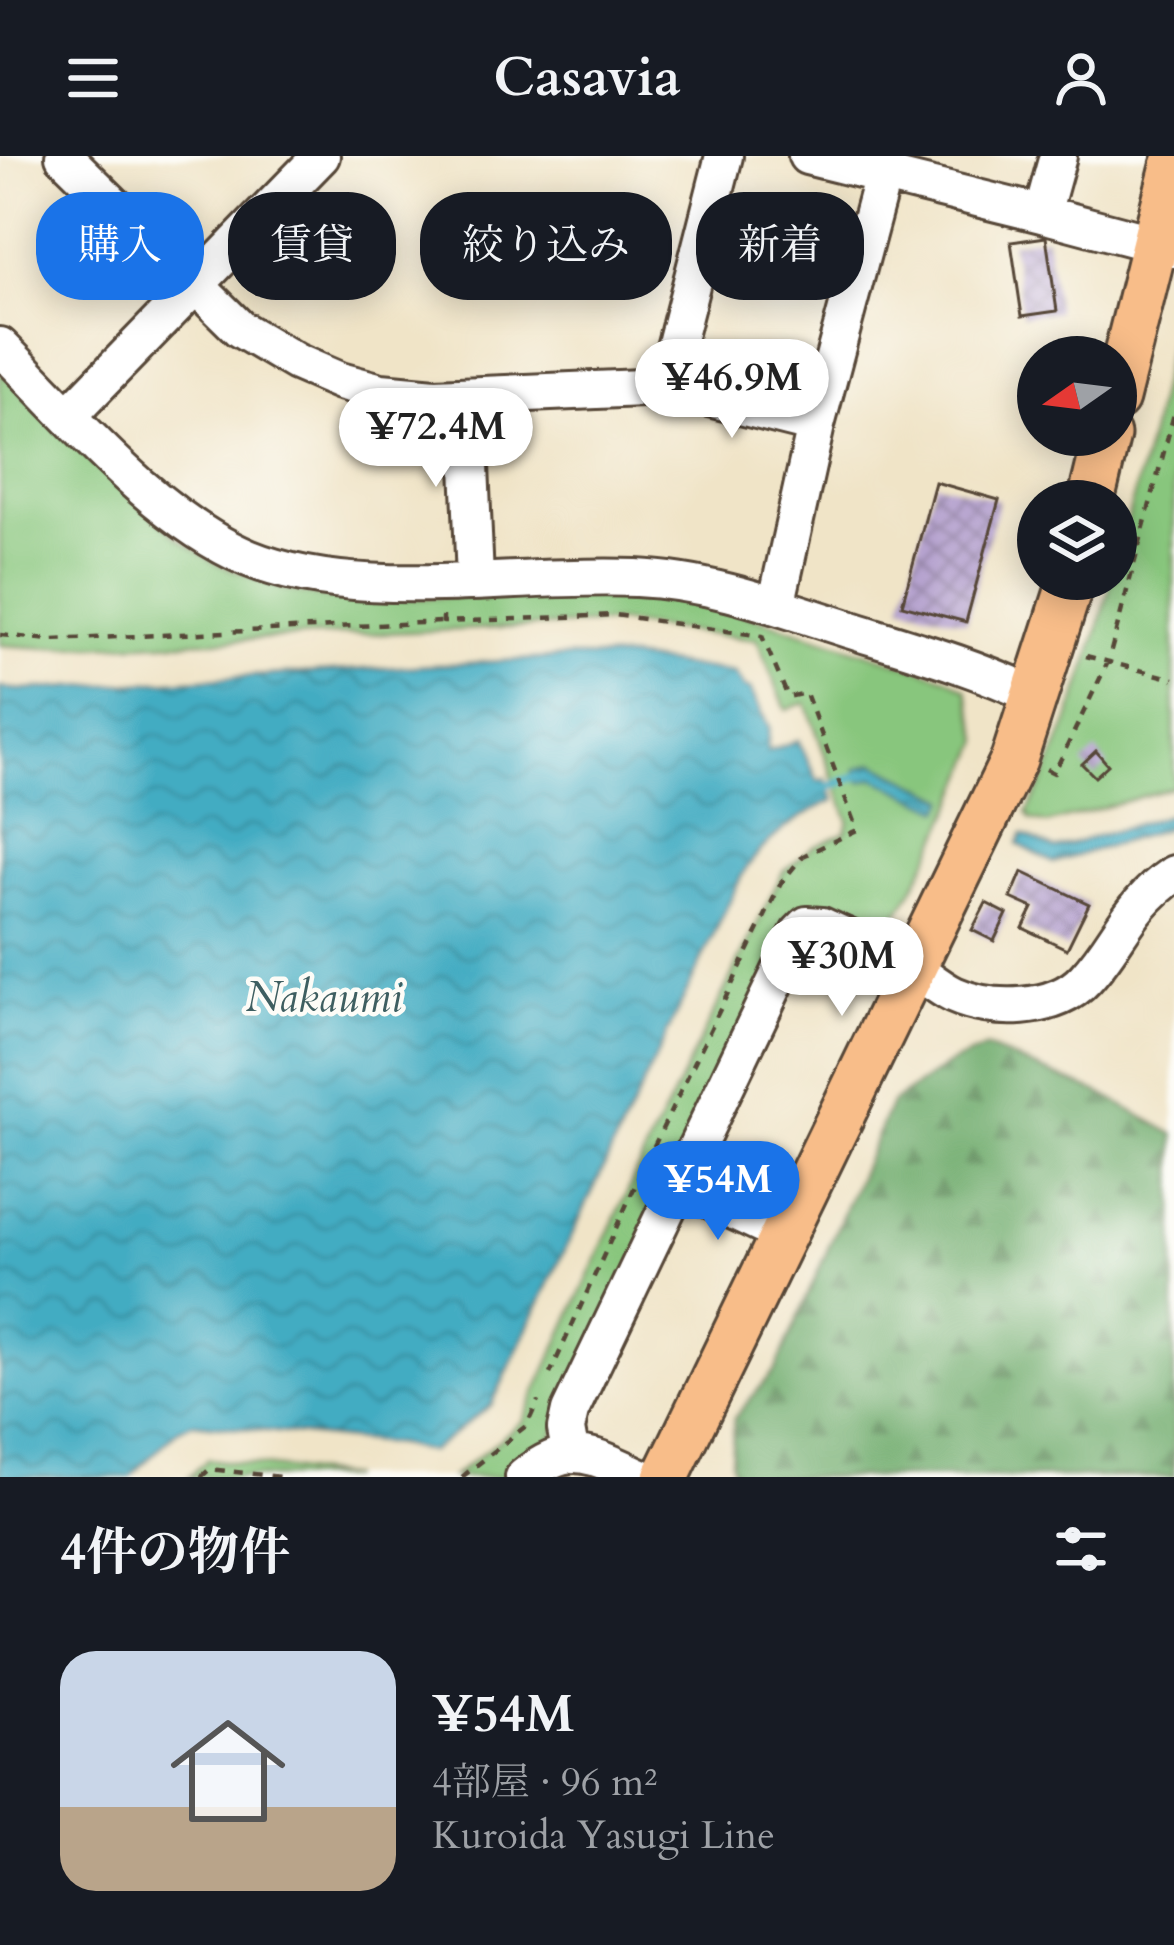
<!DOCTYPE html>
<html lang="ja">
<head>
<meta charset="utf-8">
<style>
  body { margin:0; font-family:Cardo,"Noto Serif JP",serif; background:#20242c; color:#f1f3f6; height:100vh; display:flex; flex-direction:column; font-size:45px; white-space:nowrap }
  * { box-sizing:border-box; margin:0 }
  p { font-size:39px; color:#9ea1a6 }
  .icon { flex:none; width:66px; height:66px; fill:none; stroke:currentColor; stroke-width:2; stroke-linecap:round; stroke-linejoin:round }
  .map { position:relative; height:1321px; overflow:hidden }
  .drawer { display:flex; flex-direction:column; background:#171b24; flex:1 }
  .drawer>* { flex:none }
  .top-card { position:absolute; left:36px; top:36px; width:1104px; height:108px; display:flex; gap:24px }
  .needle { width:78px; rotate:256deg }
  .tools { position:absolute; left:1017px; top:180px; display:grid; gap:24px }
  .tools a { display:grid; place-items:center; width:120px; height:120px; border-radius:50%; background:#171b24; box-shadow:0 6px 30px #0003; font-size:60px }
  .price { position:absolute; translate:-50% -102px; padding:0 27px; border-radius:42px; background:#fff; color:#222; font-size:39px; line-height:78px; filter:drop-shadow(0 3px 6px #0008) }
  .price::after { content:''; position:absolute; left:50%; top:72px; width:36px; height:27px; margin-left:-18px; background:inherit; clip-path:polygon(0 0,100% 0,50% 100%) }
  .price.selected { background:#1a73e8; color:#fff }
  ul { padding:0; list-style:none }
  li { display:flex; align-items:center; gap:36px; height:300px; padding:0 60px }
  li+li { border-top:3px solid #363941 }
  li span { display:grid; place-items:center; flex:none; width:336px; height:240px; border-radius:36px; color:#555 }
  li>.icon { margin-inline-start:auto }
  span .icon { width:144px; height:144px; fill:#fffc; stroke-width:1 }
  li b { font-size:51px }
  h2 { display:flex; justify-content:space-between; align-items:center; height:144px; padding:0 60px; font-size:51px }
  .pill { padding:0 42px; border-radius:48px; background:#171b24; box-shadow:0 6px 30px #0003; font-size:42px; line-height:108px }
  .pill.selected { background:#1a73e8; color:#fff }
  header { display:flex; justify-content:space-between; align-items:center; height:156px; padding:0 60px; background:#171b24; font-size:54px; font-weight:800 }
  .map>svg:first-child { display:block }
  .forest { fill:url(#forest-firs); stroke:#546a45; stroke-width:3 }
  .park { fill:#88c67d; stroke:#62784e; stroke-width:3 }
  .water { fill:url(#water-waves); stroke:#3e6b70; stroke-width:3 }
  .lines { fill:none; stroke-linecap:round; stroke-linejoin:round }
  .stream { stroke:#42acc2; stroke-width:8 }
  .building { fill:url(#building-cross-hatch) }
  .minor-casing { stroke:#564637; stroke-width:42 }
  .major-casing { stroke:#564637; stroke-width:51 }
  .path { stroke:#564637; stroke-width:4.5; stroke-dasharray:9 9; stroke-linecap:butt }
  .minor { stroke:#fff; stroke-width:36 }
  .major { stroke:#f8bd89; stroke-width:45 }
  .labels { text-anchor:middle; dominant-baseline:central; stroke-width:9; stroke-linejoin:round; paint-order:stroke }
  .water-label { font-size:42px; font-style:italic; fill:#3e5e60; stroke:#fdfcf7 }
</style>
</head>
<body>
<header><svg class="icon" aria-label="menu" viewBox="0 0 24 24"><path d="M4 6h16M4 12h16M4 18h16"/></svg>Casavia<svg class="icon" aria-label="person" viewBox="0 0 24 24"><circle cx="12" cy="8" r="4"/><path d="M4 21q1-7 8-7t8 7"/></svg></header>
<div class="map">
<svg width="1174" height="1321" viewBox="0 0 1174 1321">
  <defs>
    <pattern id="forest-firs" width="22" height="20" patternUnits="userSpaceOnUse" patternTransform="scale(3)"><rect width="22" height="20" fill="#6eab6c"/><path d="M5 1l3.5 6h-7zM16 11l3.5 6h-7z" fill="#5c8b58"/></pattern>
    <pattern id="water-waves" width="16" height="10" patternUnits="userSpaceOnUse" patternTransform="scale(3)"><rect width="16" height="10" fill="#42acc2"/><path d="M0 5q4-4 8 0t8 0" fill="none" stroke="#388c9d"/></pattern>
    <pattern id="building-cross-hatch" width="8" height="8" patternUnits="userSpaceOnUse" patternTransform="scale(3)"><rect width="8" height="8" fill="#b6a3cf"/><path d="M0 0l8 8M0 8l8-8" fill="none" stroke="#9585a7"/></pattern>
  </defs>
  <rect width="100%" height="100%" fill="#fdfcf7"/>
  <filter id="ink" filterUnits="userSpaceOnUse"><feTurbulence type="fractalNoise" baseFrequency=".00833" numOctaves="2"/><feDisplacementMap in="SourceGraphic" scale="24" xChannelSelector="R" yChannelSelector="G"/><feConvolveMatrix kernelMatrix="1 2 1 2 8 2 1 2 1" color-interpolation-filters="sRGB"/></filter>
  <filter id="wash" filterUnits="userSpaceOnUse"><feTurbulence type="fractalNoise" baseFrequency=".004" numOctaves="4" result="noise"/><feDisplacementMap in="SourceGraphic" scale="48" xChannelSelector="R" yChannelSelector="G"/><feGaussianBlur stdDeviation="2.7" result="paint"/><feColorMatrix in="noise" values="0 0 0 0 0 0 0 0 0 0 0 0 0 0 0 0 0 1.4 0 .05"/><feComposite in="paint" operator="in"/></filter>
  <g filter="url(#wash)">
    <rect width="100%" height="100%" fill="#f0e4c7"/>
    <!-- forest -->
    <path class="forest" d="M 986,892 L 1100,937 L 1174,978 L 1174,1321 L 737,1321 L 731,1307 L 734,1262 L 776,1213 L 891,947 L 949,908 Z"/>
    <!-- park -->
    <path class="park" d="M 1174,165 L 1174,631 L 1047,668 L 1032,664 L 1027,657 C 1067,584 1091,503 1112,423 L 1116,423 L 1116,407 L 1151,275 Z
      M 0,215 L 177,381 L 215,407 L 283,433 L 331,443 L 372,444 L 598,435 L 696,443 L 948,522 L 967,534 L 981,585 C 961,630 913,753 878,780 L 808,754 L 547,1293 L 512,1321 L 452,1321 L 523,1265 L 652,982 L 783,716 L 814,690 L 845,677 L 849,665 L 806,547 L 786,553 L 757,484 L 618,467 L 46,492 L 0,489 Z
      M 208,1303 L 350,1321 L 189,1321 Z"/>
    <!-- water -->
    <path class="water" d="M 569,501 L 629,502 L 734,517 L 744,532 L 750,533 L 769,571 L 767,596 L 798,584 L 818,625 L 826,623 L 834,644 C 798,659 761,686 741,721 L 492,1248 L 430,1296 L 398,1289 L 192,1267 L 178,1274 L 130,1321 L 0,1321 L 0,532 L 22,534 Z
      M 874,607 L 947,643 L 942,654 L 874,622 L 861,626 L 856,613 Z
      M 1174,657 L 1174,670 L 1053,707 L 1018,688 L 1023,678 L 1055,693 Z"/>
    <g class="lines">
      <!-- stream -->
      <path class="stream" d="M 821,634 L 863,618"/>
    </g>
    <g id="blocks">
      <!-- building -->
      <path class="building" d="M 1046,81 L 1057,155 L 1022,160 L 1011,86 Z
        M 935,326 L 999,344 L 966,466 L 902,449 Z
        M 1096,595 L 1108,609 L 1095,621 L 1082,608 Z
        M 1022,716 L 1089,748 L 1067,793 L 1023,772 L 1033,752 L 1011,742 Z
        M 986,747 L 1007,758 L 994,785 L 972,774 Z"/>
    </g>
  </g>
  <g filter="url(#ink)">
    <use href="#blocks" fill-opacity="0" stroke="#564637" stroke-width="3"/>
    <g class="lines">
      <!-- minor casing -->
      <g class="minor-casing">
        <path id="minor" d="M 64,0 L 240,173 L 296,206 L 340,225 L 381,236 L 435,241 L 665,231 L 816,269
          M 807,0 L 1042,58
          M 1058,0 L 1042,58 L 1174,93
          M 0,190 C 71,261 156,363 248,402 C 359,448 515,416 636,422 C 709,425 779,451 848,473 C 912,493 976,511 1036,540
          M 665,231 L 724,0
          M 467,241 L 475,423
          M 69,259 L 321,0
          M 776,450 L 816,269 L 888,0
          M 681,1030 L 785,1079
          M 570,1295 L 566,1273 L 570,1255 L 799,777 L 807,769 L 822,770 C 850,783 879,795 907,808 C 923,817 937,831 954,839 C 992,856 1055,856 1085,823 C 1120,785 1127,750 1174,718
          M 524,1321 C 571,1283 592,1299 641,1321"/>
      </g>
      <!-- major casing -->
      <g class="major-casing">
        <path id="major" d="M 1116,242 L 1174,10
          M 1091,345 L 1107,279
          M 666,1321 L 1014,603 L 1072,423"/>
      </g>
      <!-- path -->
      <path class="path" d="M 443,460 L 443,466 L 615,459 L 762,480 L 788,541 L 806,537 L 857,674 L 803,700 L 781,727 L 640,1019 L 550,1218
        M 0,479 L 51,484 L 443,466
        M 1086,500 L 1174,523
        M 1046,613 L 1054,617 L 1108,506 L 1174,258
        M 201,1321 L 210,1313 L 281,1321
        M 462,1321 L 527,1269 L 538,1245"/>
      <!-- minor -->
      <use href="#minor" class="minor"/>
      <!-- major -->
      <use href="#major" class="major"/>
    </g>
  </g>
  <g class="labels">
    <!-- water labels -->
    <g class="water-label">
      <text x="324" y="841">Nakaumi</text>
    </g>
  </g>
</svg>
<div class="tools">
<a><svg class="needle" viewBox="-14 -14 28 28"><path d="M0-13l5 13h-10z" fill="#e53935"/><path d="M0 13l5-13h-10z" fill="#9ea1a6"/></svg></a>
<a><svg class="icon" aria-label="layers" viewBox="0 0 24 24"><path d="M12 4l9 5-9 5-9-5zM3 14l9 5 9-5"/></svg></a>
</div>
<b class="price" style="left:732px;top:285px">¥46.9M</b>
<b class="price" style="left:436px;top:334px">¥72.4M</b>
<b class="price" style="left:842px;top:863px">¥30M</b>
<b class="price selected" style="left:718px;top:1087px">¥54M</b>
<div class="top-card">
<a class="pill selected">購入</a>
<a class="pill">賃貸</a>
<a class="pill">絞り込み</a>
<a class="pill">新着</a>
</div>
</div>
<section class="drawer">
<h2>4件の物件<svg class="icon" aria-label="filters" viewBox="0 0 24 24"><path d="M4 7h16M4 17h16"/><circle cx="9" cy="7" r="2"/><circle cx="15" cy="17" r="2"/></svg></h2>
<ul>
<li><span style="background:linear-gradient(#c9d6e8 65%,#b9a48a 0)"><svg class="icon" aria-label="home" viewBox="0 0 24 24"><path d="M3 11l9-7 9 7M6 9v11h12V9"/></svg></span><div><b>¥54M</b><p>4部屋 · 96 m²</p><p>Kuroida Yasugi Line</p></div></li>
</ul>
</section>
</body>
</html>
